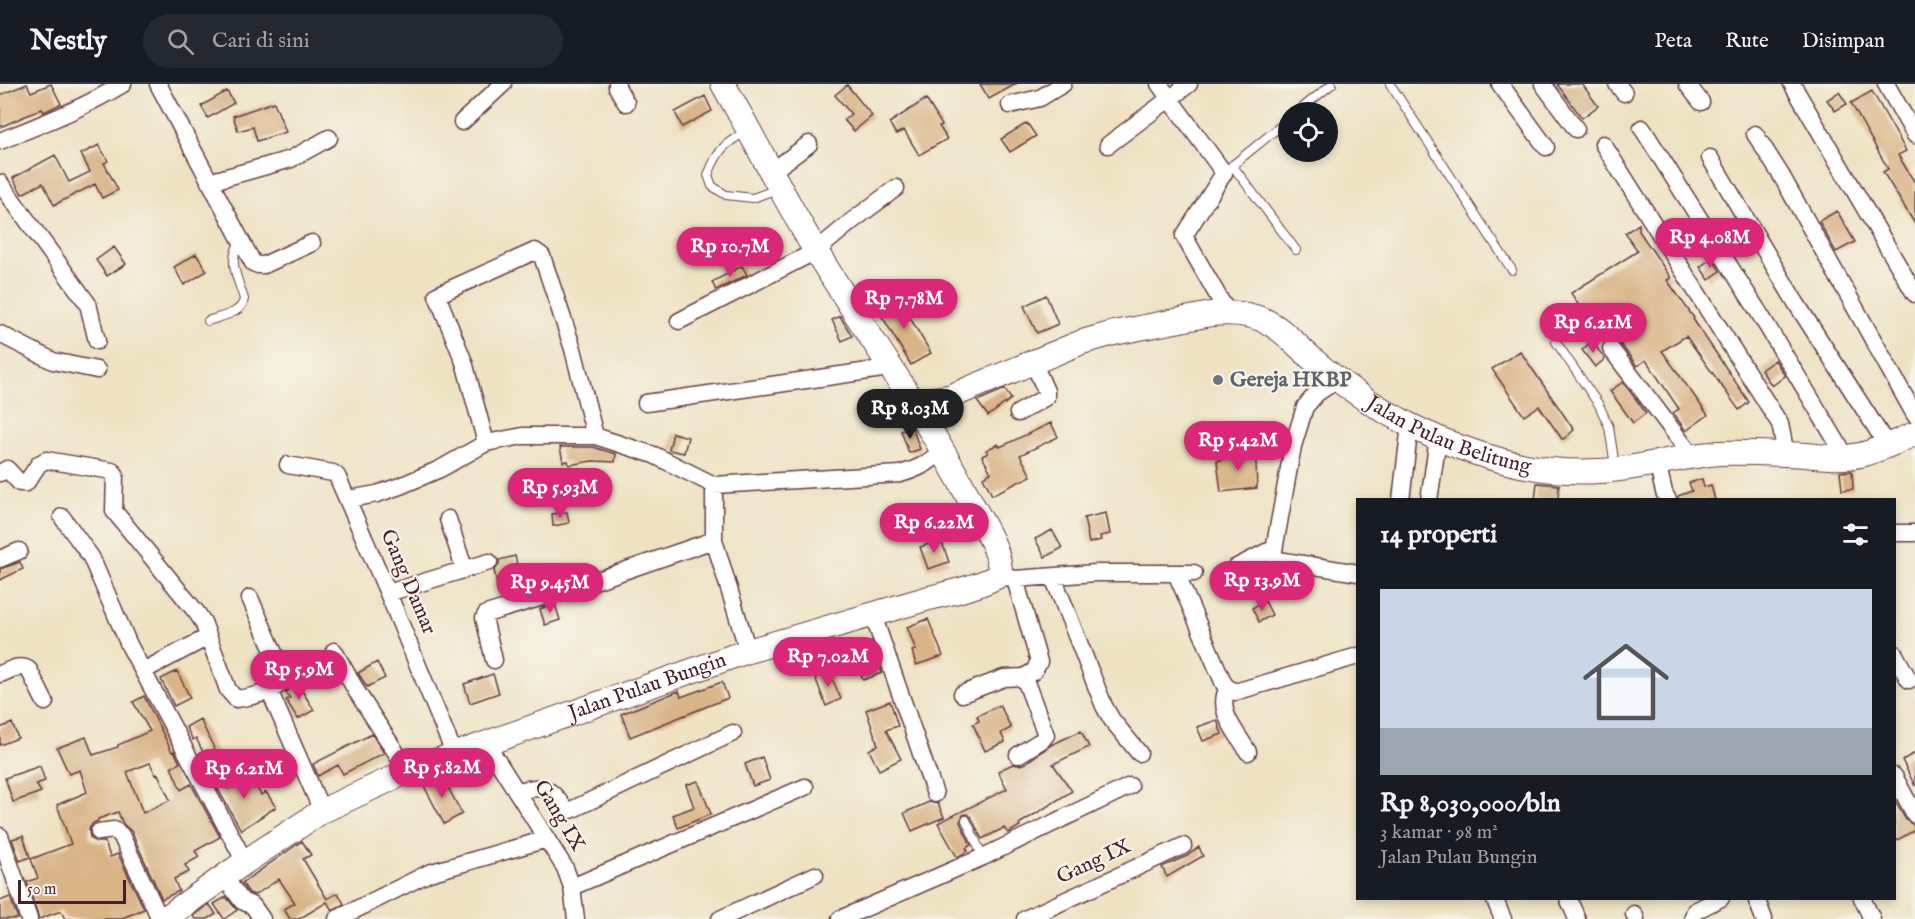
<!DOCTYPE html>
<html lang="id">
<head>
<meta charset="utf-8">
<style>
  body { margin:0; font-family:"IM FELL English",serif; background:#242831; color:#f1f3f6; height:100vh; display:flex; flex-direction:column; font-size:22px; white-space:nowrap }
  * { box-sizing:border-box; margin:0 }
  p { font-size:20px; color:#9ea1a6 }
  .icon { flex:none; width:33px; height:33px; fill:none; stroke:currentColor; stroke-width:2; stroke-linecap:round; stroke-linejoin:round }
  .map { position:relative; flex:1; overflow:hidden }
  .details { position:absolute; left:1356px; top:414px; width:540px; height:402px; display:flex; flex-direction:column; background:#171b24; border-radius:0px; box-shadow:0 3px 9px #0003 }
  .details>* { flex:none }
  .buttons { position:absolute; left:1278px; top:18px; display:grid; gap:12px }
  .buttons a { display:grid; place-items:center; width:60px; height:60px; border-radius:50%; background:#171b24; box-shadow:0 3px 9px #0003; font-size:30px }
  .scale { position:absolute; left:18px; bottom:15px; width:108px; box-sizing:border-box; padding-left:6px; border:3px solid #4a1f2b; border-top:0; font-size:16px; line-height:21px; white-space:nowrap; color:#4a1f2b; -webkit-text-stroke:4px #f7f3e8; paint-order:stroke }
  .price { position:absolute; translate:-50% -51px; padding:0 14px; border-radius:21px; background:#db2777; color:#fff; font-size:20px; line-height:39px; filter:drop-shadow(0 2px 3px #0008) }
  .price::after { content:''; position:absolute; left:50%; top:36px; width:18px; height:14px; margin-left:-9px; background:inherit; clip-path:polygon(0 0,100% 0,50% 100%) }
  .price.current { background:#222; color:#fff }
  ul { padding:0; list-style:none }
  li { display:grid; align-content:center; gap:12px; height:318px; padding:0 24px }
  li+li { border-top:2px solid #363941 }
  li span { display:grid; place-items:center; height:186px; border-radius:0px; color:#555 }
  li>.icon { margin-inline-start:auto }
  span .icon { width:108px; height:108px; fill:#fffc; stroke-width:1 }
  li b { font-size:26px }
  h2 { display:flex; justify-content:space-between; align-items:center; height:72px; padding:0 24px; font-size:26px }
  header { display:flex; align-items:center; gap:36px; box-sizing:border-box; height:84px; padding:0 30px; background:#171b24; border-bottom:2px solid #363941 }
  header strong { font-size:28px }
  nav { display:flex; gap:33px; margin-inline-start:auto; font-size:21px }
  .search { width:420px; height:54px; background:#242831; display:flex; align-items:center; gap:15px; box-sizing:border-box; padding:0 21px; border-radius:33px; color:#9ea1a6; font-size:22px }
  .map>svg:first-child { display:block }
  .building { fill:#d8b486; fill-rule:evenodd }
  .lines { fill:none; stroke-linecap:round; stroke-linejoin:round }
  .lane-casing { stroke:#633c42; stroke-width:10 }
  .street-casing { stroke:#633c42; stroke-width:19 }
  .secondary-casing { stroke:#633c42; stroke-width:26 }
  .lane { stroke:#fff; stroke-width:8 }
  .street { stroke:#fff; stroke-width:16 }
  .secondary { stroke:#fff; stroke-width:24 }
  .worship-dot { fill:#6b7280; stroke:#f7f3e8; stroke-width:2 }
  .labels { text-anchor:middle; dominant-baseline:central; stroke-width:4.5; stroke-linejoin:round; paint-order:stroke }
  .worship-label { font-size:21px; font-weight:bold; fill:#5b616d; stroke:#f7f3e8; text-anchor:start }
  .street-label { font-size:21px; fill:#4a1f2b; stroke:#f7f3e8 }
</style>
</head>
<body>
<header>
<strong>Nestly</strong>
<div class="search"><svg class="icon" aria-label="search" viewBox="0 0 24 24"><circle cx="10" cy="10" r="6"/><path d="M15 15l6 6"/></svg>Cari di sini</div>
<nav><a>Peta</a><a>Rute</a><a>Disimpan</a></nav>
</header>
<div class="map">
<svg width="1915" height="835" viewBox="0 0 1915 835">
  <rect width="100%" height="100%" fill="#f7f3e8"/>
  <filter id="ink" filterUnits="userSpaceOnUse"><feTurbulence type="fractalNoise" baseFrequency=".0167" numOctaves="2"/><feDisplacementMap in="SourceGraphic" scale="12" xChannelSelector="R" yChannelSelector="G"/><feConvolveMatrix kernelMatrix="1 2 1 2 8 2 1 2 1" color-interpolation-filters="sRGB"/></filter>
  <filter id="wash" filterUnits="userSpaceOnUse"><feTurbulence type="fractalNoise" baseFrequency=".008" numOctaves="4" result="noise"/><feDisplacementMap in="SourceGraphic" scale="24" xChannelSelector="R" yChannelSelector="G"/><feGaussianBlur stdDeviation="1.35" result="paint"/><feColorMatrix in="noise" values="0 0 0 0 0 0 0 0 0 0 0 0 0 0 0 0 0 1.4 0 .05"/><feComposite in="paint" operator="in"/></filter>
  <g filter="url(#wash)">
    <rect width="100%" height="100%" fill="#eee2c3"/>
    <g id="blocks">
      <!-- building -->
      <path class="building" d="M 27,0 L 31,8 L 51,0 L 61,20 L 44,28 L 42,25 L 0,43 L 0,11 Z
        M 980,0 L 1016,0 L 989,15 Z
        M 1557,0 L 1582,0 L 1598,22 L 1582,34 Z
        M 847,1 L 872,32 L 854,47 L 844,36 L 851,30 L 835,11 Z
        M 227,7 L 234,19 L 208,34 L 201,22 Z
        M 1872,7 L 1906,67 L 1898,71 L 1915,99 L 1915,140 L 1883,88 L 1888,85 L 1851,19 Z
        M 1839,8 L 1847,20 L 1835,27 L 1827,16 Z
        M 705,12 L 712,27 L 682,43 L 675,28 Z
        M 926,15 L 942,41 L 939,42 L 947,55 L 919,71 L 904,46 L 896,50 L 889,39 Z
        M 274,18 L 286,48 L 257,57 L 253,43 L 238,47 L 233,32 Z
        M 1027,39 L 1036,52 L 1010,68 L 1001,55 Z
        M 99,61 L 108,77 L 104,79 L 118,106 L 102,114 L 95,100 L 54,121 L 43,99 L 22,110 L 13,94 L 55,71 L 69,98 L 90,88 L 81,70 Z
        M 1837,127 L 1855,158 L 1836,168 L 1819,137 Z
        M 1639,140 L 1639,147 L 1671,194 L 1667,196 L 1694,234 L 1693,235 L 1749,318 L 1739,326 L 1686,252 L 1662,267 L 1708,331 L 1686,347 L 1673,329 L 1679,325 L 1646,276 L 1637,282 L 1619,258 L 1629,252 L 1611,226 L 1590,239 L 1571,209 L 1638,167 L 1625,149 Z
        M 114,163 L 126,180 L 107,192 L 96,176 Z
        M 196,170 L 207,187 L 184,201 L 174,183 Z
        M 1712,174 L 1720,187 L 1709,196 L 1700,183 Z
        M 742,182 L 747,191 L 716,206 L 712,198 Z
        M 1046,211 L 1058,240 L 1037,249 L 1024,222 Z
        M 897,212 L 931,269 L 911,281 L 877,224 Z
        M 840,232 L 852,252 L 842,257 L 832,236 Z
        M 1592,257 L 1605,275 L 1595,283 L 1582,266 Z
        M 1520,267 L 1574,346 L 1565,354 L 1562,355 L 1539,322 L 1524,332 L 1492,285 Z
        M 1775,276 L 1785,292 L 1772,302 L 1761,286 Z
        M 1623,298 L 1646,329 L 1633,339 L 1610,307 Z
        M 1005,305 L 1011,315 L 988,332 L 977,317 Z
        M 1051,339 L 1058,353 L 1020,371 L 1031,392 L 992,411 L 983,393 L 991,389 L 982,372 L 988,369 L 986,366 L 998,360 L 1000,363 Z
        M 912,343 L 920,365 L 909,369 L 901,347 Z
        M 673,349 L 688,353 L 684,369 L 669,366 Z
        M 560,363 L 593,363 L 616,370 L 615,378 L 592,377 L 569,381 L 568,377 L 563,378 Z
        M 1251,366 L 1256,379 L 1257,404 L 1221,408 L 1217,377 Z
        M 1852,387 L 1853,405 L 1842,406 L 1840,388 Z
        M 1702,395 L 1704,403 L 1711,401 L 1715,416 L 1678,416 L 1678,412 L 1692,407 L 1689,399 Z
        M 1537,399 L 1559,401 L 1558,416 L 1535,416 Z
        M 567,428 L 569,439 L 553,442 L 552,430 Z
        M 1106,429 L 1110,450 L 1100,452 L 1101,456 L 1089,459 L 1084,434 Z
        M 1052,446 L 1062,464 L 1045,473 L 1035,455 Z
        M 941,456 L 949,478 L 928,485 L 920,463 Z
        M 515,472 L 520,494 L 497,499 L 494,487 L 499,481 L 499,476 Z
        M 20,478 L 23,485 L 0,496 L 0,485 Z
        M 1265,517 L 1272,531 L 1259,538 L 1252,524 Z
        M 555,520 L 560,536 L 545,541 L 540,525 Z
        M 928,535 L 943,572 L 916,581 L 912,567 L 916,566 L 907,543 Z
        M 871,557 L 882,589 L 863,596 L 851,564 Z
        M 377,578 L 385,594 L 367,603 L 358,589 Z
        M 177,587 L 190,614 L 174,622 L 161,595 Z
        M 829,587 L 841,615 L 826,622 L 815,593 Z
        M 493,590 L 499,609 L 470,619 L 464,600 Z
        M 296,597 L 314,626 L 298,635 L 286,616 L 290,614 L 286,609 Z
        M 722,598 L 728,614 L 630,653 L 621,630 L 679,607 L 681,613 Z
        M 144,612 L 172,668 L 174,667 L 180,679 L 171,683 L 181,706 L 191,700 L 220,753 L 195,767 L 199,773 L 185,781 L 189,788 L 174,795 L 179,807 L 162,815 L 131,747 L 123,740 L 118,728 L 98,735 L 98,737 L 93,739 L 89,745 L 90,754 L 96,758 L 105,758 L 110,773 L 118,770 L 144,825 L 120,835 L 65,835 L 61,827 L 39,835 L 27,798 L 38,794 L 31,775 L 71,760 L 57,721 L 87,708 L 80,686 L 69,690 L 57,664 L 86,653 L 93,671 L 118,663 L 118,661 L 150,647 L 133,618 ZM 150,679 L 156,691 L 158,690 L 170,716 L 143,729 L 127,688 Z
        M 890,617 L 898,642 L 886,646 L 901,675 L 879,686 L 869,666 L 878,661 L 866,626 Z
        M 1000,621 L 1011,644 L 1001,649 L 1005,658 L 985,667 L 973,640 L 979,637 L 977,632 Z
        M 200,635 L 220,677 L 210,682 L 196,654 L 193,656 L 186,643 Z
        M 1217,636 L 1222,650 L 1203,657 L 1197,643 Z
        M 12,639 L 18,654 L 0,661 L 0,644 Z
        M 1081,647 L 1089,663 L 1053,680 L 1072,707 L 1019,740 L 1020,742 L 1008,749 L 1004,744 L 982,755 L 971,733 L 967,730 L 963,731 L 960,738 L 971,761 L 966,764 L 968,767 L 957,773 L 938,739 L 1007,705 L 998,687 L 1013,680 L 1018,681 L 1024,680 L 1051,661 Z
        M 372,650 L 384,669 L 343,690 L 338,681 L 318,692 L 313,680 Z
        M 1915,669 L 1915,702 L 1902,676 Z
        M 762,673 L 770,696 L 753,702 L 745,680 Z
        M 40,682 L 45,697 L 36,700 L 41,708 L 13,718 L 5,694 Z
        M 217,684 L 228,705 L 251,693 L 261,711 L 266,708 L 276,723 L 241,746 L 209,689 Z
        M 441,690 L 462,730 L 444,740 L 423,700 Z
        M 698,697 L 711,730 L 678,744 L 673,731 L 694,723 L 686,701 Z
        M 1894,715 L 1906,736 L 1913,741 L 1915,746 L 1894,758 Z
        M 929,718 L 938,720 L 944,733 L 912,747 L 904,729 Z
        M 23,752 L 30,773 L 20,777 L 12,755 Z
        M 302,757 L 311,771 L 303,775 L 327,815 L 338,809 L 344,820 L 332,826 L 327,818 L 299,835 L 290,835 L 284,825 L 295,819 L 279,795 L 255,811 L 249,809 L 242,799 Z
        M 1199,763 L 1203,772 L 1167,793 L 1162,783 L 1187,772 Z
        M 10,813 L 18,835 L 0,835 L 0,817 Z
        M 226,813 L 237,826 L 224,835 L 214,820 Z
        M 209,820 L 216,830 L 208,835 L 195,835 L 193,832 Z"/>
    </g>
  </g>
  <g filter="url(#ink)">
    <use href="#blocks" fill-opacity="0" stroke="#633c42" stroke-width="1.5"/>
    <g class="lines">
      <!-- lane casing -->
      <g class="lane-casing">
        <path id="lane" d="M 1390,0 L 1512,186
          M 1297,28 L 1332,0
          M 748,47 C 724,59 718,66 708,91 L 712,102 L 726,111 L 753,114 L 777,105
          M 1232,81 L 1296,166
          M 1229,84 L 1288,36
          M 208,237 C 221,232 242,230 244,215 C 238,194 227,178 240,158
          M 1556,258 L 1599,321 L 1609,343 L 1615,382
          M 966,736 L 983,773"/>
      </g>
      <!-- street casing -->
      <g class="street-casing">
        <path id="street" d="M 158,0 L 253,179 L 258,181 L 264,181 L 312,159
          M 617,0 L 617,3 L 626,19
          M 1159,0 L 1224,89 L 1184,152 L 1227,228
          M 1500,0 L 1546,63
          M 1543,0 L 1576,45
          M 1617,0 L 1624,9
          M 1687,0 L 1701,18
          M 1792,0 L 1915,210
          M 1886,0 L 1915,51
          M 1010,21 L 1040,14 L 1063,0
          M 462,38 L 503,0
          M 1642,44 L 1758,227 L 1846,373
          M 1755,50 L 1781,91 L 1915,331
          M 0,57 C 42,40 84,24 123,0
          M 1603,60 L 1780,340 L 1786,370
          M 1108,61 L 1189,0
          M 1710,74 L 1796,219 L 1887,361
          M 771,88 L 809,60
          M 209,98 L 291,75 L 329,54
          M 0,99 L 88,220 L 97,257
          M 679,237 L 816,167 L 852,137 L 896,104
          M 0,250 L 53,277 L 97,286
          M 1611,265 L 1692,372
          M 1338,295 L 1316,310 L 1305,323 L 1293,362 L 1274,466 L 1274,473 L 1278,476 L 1358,489
          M 646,319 L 889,284
          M 1018,329 L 1046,313 L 1046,307 L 1033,278
          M 486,359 L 464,278 L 437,211 L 535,167 L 542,172 L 573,265 L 595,352
          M 1657,378 L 1664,408 L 1668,416
          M 288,381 L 333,389 L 337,392 L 388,509 L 454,669
          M 0,389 L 7,385 L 20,399 L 26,399 L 39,380 L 46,376 L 112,387 L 115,390 L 114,427 L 197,529 L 203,538 L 228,606 L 236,615 C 251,613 277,608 285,594 L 250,514
          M 714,401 L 714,456 L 748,567
          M 349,415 L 377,410 L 400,402 L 440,385 L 486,359 L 523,352 L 595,352 L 654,371 L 714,401 L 900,390 C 918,385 930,379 943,365
          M 1401,416 L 1410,341
          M 1429,416 L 1438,355
          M 62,433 L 91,473 L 129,561 L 245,778
          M 448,435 L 464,484
          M 1894,449 L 1915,449
          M 0,475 L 19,467
          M 1235,484 L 1266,468 L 1274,466
          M 1176,489 L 1224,600 L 1228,604 L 1235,608 L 1358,572
          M 1007,493 L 1015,495 L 1096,489 L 1194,489
          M 1053,493 L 1104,622 L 1112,636 L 1139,669
          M 1015,495 L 1039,578 L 1034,587 L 1024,593 L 1046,651 L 1042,656 L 1018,671
          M 388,509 L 489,478
          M 873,531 L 935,710
          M 334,567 L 357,608 L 408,687
          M 1894,569 L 1909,596
          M 494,576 L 484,534 L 486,530 L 589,499 L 714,456
          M 143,587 L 208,553
          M 0,590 C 9,587 20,579 29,586 L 45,618
          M 1228,604 C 1215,627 1238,649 1248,668
          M 269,606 L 322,727
          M 962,610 L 1004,594 L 1024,593
          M 486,659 L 565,784 L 572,803 L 576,835
          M 1894,692 L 1915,731
          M 518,707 C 545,701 548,702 565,725 L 571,726 L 733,649
          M 99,748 L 114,746 L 121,751 L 160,835
          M 0,752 L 29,835
          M 224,793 L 242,817 L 253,822 L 262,835
          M 572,803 L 805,703
          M 1494,814 L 1503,835
          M 1568,814 L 1577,835
          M 1756,814 L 1764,835
          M 1862,814 L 1872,835
          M 1634,830 L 1636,835
          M 337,835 L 429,789 L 547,755
          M 720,835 L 815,791
          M 840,835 L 983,773 L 1130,702
          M 1025,835 L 1183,762
          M 1692,835 L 1695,827 L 1721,814"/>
      </g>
      <!-- secondary casing -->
      <g class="secondary-casing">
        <g id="secondary">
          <path id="s1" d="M 912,318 L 949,313 L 1082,258 L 1114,249 L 1211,230 C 1273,224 1282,251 1324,285 C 1350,306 1381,326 1411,342 C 1468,370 1535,391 1599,387 C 1639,385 1679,372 1720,369 C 1749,368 1777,370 1806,371 C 1824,373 1842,375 1860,371 C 1878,367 1897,357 1915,350"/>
          <path id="s2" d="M 164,835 L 245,778 L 322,727 L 408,687 L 748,567 L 929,514 C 953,508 978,503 1000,491 C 1001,466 983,441 972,420 C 926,331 866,249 814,164 C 782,110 754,54 723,0"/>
        </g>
      </g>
      <!-- lane -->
      <use href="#lane" class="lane"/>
      <!-- street -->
      <use href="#street" class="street"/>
      <!-- secondary -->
      <use href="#secondary" class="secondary"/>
    </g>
  </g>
  <!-- markers -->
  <circle class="worship-dot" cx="1218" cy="296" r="6"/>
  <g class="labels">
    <!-- worship labels -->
    <g class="worship-label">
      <text x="1230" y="296">Gereja HKBP</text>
    </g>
    <!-- street labels -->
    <g class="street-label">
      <text stroke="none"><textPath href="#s1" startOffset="588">Jalan Pulau Belitung</textPath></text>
      <text transform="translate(408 498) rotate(67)">Gang Damar</text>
      <text stroke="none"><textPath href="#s2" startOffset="540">Jalan Pulau Bungin</textPath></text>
      <text transform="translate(559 732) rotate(59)">Gang IX</text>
      <text transform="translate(1094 778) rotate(-25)">Gang IX</text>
    </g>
  </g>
</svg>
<div class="buttons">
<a><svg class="icon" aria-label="locate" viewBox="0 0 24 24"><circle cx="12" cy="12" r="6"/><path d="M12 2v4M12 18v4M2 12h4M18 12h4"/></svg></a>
</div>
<div class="scale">50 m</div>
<b class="price" style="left:1710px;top:185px">Rp 4.08M</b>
<b class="price" style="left:730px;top:194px">Rp 10.7M</b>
<b class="price" style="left:904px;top:246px">Rp 7.78M</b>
<b class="price" style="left:1593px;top:270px">Rp 6.21M</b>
<b class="price current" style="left:910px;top:356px">Rp 8.03M</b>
<b class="price" style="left:1238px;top:388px">Rp 5.42M</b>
<b class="price" style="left:560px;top:435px">Rp 5.93M</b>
<b class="price" style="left:934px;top:470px">Rp 6.22M</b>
<b class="price" style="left:1262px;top:528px">Rp 13.9M</b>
<b class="price" style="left:550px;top:530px">Rp 9.45M</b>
<b class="price" style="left:828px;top:604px">Rp 7.02M</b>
<b class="price" style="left:299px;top:617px">Rp 5.9M</b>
<b class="price" style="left:442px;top:715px">Rp 5.82M</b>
<b class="price" style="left:244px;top:716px">Rp 6.21M</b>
<section class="details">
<h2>14 properti<svg class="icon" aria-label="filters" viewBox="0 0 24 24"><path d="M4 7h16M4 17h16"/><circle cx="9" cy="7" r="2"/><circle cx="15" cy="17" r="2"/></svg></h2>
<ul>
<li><span style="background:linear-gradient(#c9d6e8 75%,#9aa5b1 0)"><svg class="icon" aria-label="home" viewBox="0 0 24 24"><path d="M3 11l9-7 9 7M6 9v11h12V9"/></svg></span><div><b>Rp 8,030,000/bln</b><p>3 kamar · 98 m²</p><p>Jalan Pulau Bungin</p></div></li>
</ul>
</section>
</div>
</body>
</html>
